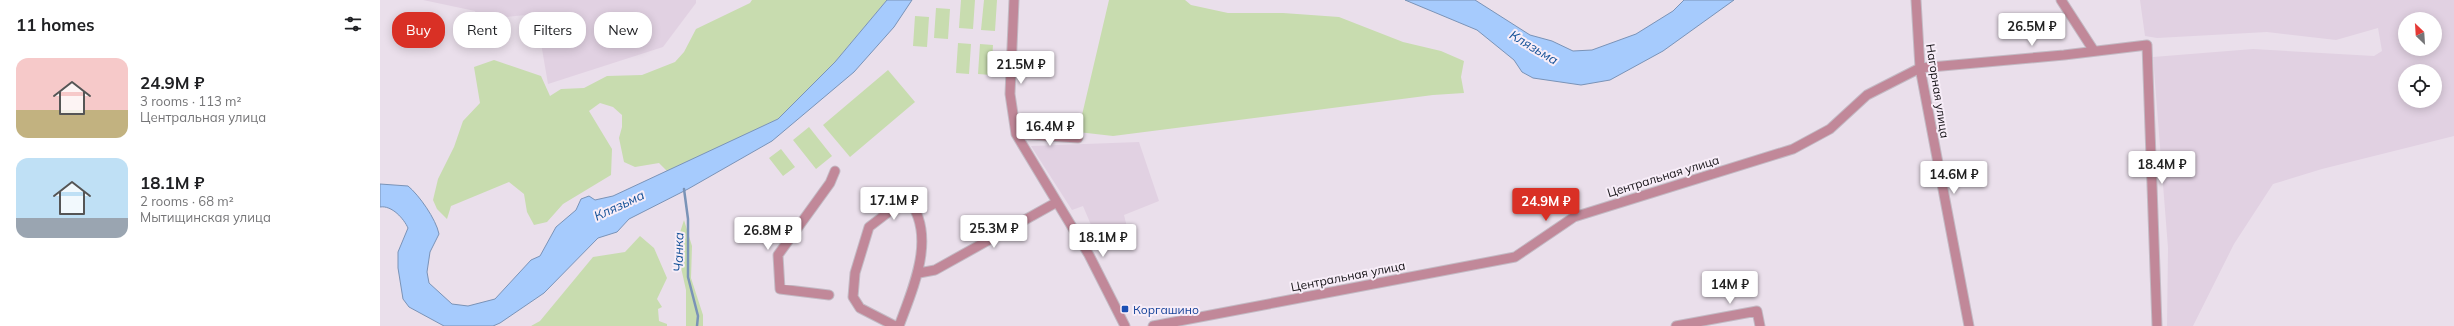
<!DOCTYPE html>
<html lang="en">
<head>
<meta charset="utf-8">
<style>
  body { margin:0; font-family:Mulish,sans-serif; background:#f2f2f2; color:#202124; height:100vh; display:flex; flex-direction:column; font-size:15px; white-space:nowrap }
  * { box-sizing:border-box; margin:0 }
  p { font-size:13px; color:#757577 }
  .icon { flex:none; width:22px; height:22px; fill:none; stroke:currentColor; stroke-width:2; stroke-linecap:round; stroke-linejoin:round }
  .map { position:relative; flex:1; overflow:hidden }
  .sheet { display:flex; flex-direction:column; background:#fff; width:380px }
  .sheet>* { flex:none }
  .top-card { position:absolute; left:12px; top:12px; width:380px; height:36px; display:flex; gap:8px }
  .needle { width:26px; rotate:335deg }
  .buttons { position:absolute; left:2018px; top:12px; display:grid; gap:8px }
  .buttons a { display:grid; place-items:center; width:44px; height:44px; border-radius:50%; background:#fff; box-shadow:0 2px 10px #0003; font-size:20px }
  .price { position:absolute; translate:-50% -34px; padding:0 9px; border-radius:4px; background:#fff; color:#222; font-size:13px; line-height:26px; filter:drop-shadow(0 1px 2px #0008) }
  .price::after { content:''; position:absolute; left:50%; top:24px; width:12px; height:9px; margin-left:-6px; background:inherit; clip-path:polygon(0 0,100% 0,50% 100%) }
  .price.on { background:#d93025; color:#fff }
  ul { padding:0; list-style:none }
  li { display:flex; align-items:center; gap:12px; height:100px; padding:0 16px }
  li span { display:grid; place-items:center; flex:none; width:112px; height:80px; border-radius:12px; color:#555 }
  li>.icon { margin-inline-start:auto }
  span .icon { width:48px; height:48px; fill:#fffc; stroke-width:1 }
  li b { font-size:17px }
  h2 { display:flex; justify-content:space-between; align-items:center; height:48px; padding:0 16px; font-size:17px }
  .tag { padding:0 14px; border-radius:16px; background:#fff; box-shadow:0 2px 10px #0003; font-size:14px; line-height:36px }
  .tag.on { background:#d93025; color:#fff }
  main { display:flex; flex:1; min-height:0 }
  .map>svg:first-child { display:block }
  .built { fill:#e1d1e2; fill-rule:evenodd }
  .green { fill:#c8dcaf }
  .water { fill:#a6cbfd; stroke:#7a93b7 }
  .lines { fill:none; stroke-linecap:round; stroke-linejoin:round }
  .stream { stroke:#7a93b7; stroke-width:2.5 }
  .minor-casing { stroke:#c3bac4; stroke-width:11 }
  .minor { stroke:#c18899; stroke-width:9 }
  .transit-dot { fill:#1a4fb4; stroke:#f7edf8; stroke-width:1.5 }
  .labels { text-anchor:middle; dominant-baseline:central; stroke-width:4; stroke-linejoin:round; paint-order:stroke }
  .street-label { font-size:12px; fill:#141115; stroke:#f7edf8 }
  .transit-label { font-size:12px; fill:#164399; stroke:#f7edf8; text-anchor:start }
  .water-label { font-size:13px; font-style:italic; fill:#114f96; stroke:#f7edf8 }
</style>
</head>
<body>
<main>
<section class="sheet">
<h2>11 homes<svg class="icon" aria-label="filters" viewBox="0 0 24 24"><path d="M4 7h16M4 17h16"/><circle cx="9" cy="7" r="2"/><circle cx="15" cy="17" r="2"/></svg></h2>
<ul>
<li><span style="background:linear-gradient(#f6c9c9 65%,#c2b280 0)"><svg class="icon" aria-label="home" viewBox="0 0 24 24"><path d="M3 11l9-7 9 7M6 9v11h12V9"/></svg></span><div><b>24.9M ₽</b><p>3 rooms · 113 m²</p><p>Центральная улица</p></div></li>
<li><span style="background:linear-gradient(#bfe0f5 75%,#9aa5b1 0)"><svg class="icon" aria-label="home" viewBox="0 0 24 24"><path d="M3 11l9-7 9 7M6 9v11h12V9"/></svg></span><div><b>18.1M ₽</b><p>2 rooms · 68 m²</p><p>Мытищинская улица</p></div></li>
</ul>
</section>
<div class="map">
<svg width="2074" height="326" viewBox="0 0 2074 326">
  <rect width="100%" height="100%" fill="#eadfeb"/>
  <!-- built -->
  <path class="built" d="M 43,0 L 316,0 L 316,3 L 283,47 L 168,84 L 156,14 L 97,20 L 95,11 Z
    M 1760,0 L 2074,0 L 2074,136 L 1942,169 L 1893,184 L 1854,244 L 1813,326 L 1787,326 L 1788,248 L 1773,57 L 1873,49 L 1994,56 L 2002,51 L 1998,28 L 1956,40 L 1887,32 L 1777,38 L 1765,36 ZM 2025,19 L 2055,19 L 2055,49 L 2025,49 ZM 2025,71 L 2055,71 L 2055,101 L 2025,101 Z
    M 759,142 L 779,201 L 744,215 L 747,227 L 717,239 L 703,206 L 692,210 L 651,146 Z"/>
  <!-- green -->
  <path class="green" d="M 372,0 L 507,0 L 455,62 L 398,119 L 288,172 L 279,163 L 255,167 L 244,162 L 239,138 L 242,127 L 242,115 L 233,107 L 220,103 L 209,111 L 232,149 L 231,175 L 183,204 L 167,222 L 154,225 L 147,212 L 144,194 L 129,182 L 71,206 L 67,219 L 57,209 L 53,200 L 58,179 L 74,147 L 83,121 L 100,103 L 94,67 L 114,60 L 161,76 L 170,96 L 181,89 L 204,88 L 227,76 L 262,75 L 295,62 L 304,52 L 316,29 L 370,3 Z
    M 581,0 L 595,0 L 593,29 L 579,28 Z
    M 604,0 L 617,0 L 615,31 L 601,30 Z
    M 729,0 L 805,0 L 811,5 L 848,13 L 903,13 L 959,17 L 1023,42 L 1061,51 L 1084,61 L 1081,77 L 1084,93 L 1053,95 L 733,136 L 698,132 Z
    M 556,8 L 570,9 L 568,39 L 554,38 Z
    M 535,16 L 549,17 L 547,47 L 533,46 Z
    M 578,43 L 591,44 L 589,74 L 576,73 Z
    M 600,44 L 613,45 L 611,75 L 598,74 Z
    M 508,70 L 535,102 L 470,157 L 443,125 Z
    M 429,127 L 452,156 L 436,169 L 413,140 Z
    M 401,149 L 415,167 L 403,176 L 389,158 Z
    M 304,220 L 312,246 L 311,278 L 323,315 L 323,326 L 306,326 L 306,290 L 296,245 Z
    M 260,236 L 274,248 L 287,278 L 277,299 L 282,307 L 278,309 L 279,321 L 287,324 L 287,326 L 151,326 L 160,321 L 213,257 L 245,252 Z"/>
  <!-- water -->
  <path class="water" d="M 507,0 L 532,0 L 514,27 L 474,72 L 392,141 L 308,189 L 249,219 L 237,232 L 218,238 L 164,293 L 120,323 L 113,326 L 64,326 L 29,307 L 23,299 L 18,268 L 18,252 L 28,228 C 24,219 12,205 0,207 L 0,184 L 28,186 C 39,195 56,219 59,234 L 50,252 L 47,272 L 49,283 L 72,304 L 88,306 L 115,299 L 151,260 L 160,256 L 176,227 L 196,210 L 201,199 L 209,196 L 215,200 L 233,196 L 398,119 L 455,62 Z
    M 1025,0 L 1095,0 L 1150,35 L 1172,41 L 1193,51 L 1212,50 L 1256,34 L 1293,11 L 1304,0 L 1354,0 L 1283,51 L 1230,80 L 1201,85 L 1153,78 L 1142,72 L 1134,60 L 1097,30 Z"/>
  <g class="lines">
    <!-- stream -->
    <path class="stream" d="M 304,189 L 308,219 L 308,277 L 318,316 L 317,326"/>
    <!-- minor casing -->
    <g class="minor-casing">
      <path id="minor" d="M 634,0 L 630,94 L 636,134 L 709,255 L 745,326
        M 1536,0 L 1540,68 L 1589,326
        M 1681,0 L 1714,51
        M 636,134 L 698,138
        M 539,273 L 555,270 L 677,202
        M 449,295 L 400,289 L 398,255 L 450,183 L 455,171
        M 515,326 L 480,308 L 473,297 L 475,273 L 489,227 L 527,198 C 558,234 533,288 519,326
        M 773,326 L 1135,257 L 1194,217 L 1413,149 L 1450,129 L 1487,95 L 1540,68 L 1684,55 L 1767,45 L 1777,326
        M 1296,326 L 1377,311 L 1380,326"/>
    </g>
    <!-- minor -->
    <use href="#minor" class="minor"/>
  </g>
  <!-- markers -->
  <rect class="transit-dot" x="741" y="305" width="8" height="8" rx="2"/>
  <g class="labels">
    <!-- street labels -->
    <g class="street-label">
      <text transform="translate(1558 91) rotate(81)">Нагорная улица</text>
      <text transform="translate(1283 176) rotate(-17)">Центральная улица</text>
      <text transform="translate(968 276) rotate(-11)">Центральная улица</text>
    </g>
    <!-- transit labels -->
    <g class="transit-label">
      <text x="753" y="309">Коргашино</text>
    </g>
    <!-- water labels -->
    <g class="water-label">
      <text transform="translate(1154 47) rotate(31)">Клязьма</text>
      <text transform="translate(239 205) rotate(-25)">Клязьма</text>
      <text transform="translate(298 252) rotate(-89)">Чанка</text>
    </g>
  </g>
</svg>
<div class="buttons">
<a><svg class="needle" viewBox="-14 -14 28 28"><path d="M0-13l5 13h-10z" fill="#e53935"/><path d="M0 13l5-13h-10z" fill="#757577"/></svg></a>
<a><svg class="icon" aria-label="locate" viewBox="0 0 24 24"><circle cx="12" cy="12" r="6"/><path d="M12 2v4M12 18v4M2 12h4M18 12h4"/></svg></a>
</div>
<b class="price" style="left:1652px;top:47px">26.5M ₽</b>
<b class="price" style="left:641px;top:85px">21.5M ₽</b>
<b class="price" style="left:670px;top:147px">16.4M ₽</b>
<b class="price" style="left:1782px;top:185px">18.4M ₽</b>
<b class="price" style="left:1574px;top:195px">14.6M ₽</b>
<b class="price" style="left:514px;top:221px">17.1M ₽</b>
<b class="price on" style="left:1166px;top:222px">24.9M ₽</b>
<b class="price" style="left:614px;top:249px">25.3M ₽</b>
<b class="price" style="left:388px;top:251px">26.8M ₽</b>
<b class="price" style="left:723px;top:258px">18.1M ₽</b>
<b class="price" style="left:1350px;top:305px">14M ₽</b>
<div class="top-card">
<a class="tag on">Buy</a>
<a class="tag">Rent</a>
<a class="tag">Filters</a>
<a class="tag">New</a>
</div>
</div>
</main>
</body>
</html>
